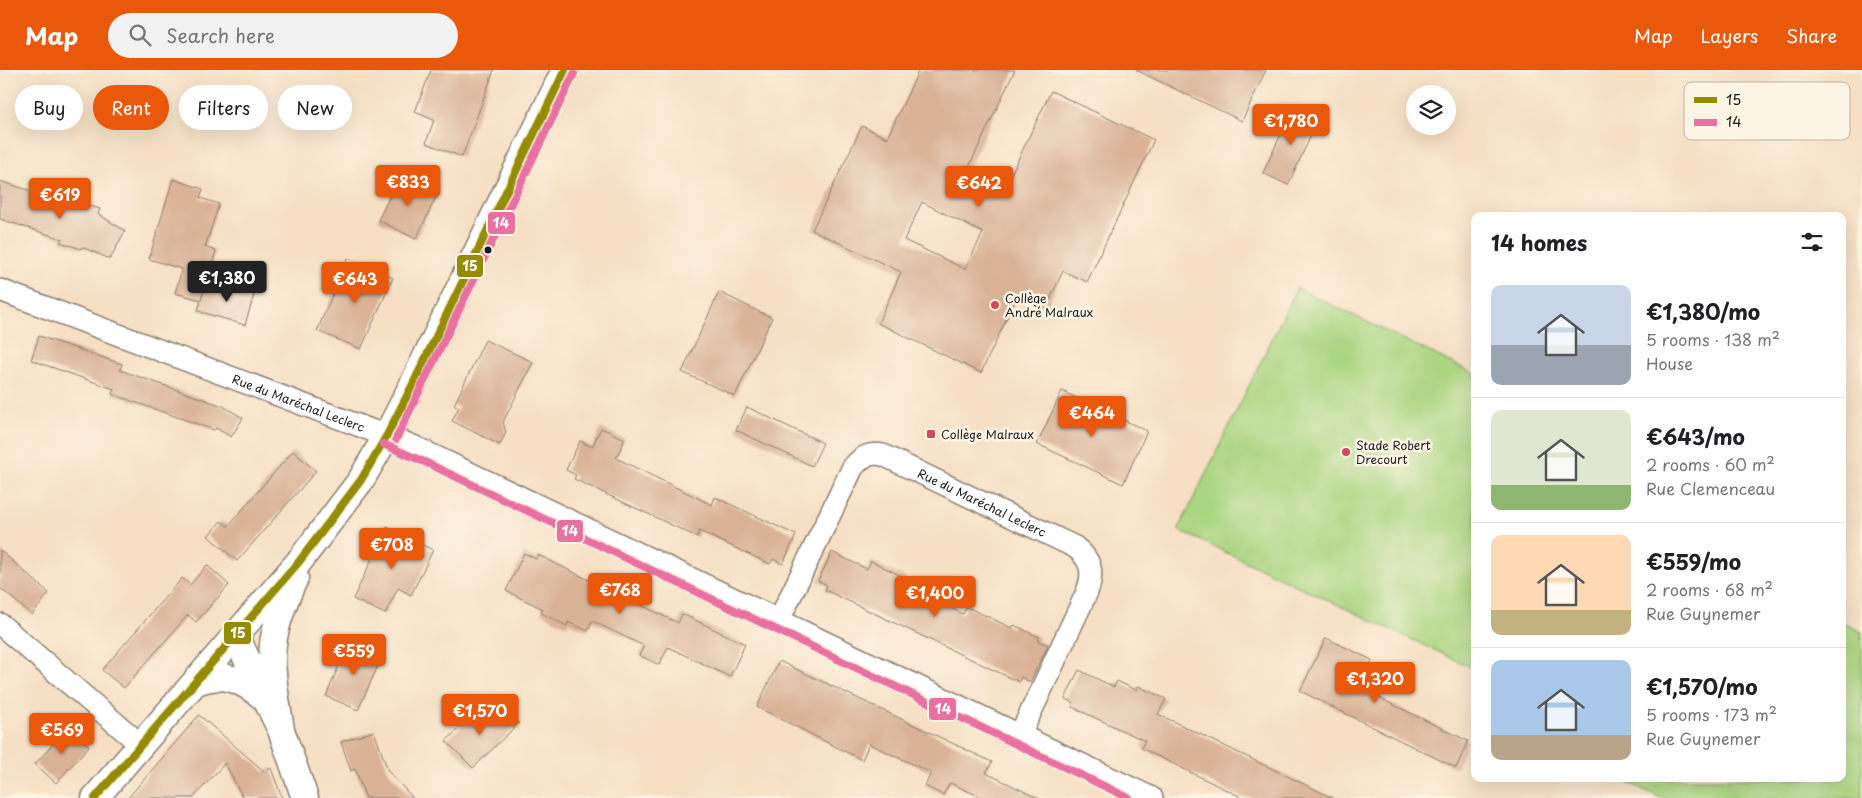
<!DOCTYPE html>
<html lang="en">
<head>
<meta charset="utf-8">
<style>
  body { margin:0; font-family:"Playpen Sans",sans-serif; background:#f2f2f2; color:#202124; height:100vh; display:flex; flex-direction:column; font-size:19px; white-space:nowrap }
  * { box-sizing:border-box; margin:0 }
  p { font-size:16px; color:#757577 }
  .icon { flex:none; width:28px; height:28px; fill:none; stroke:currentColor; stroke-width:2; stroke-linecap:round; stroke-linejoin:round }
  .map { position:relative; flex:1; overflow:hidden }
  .panel { position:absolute; left:1471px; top:142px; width:375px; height:570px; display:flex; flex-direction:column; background:#fff; border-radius:10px; box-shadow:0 5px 20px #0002 }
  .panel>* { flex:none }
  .top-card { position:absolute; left:15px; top:15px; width:475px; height:45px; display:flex; gap:10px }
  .fabs { position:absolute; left:1406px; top:15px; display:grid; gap:10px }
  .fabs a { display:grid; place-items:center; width:50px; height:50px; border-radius:50%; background:#fff; box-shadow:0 5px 20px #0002; font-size:25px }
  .price { position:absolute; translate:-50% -42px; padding:0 11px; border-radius:5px; background:#ea580c; color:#fff; font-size:16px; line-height:32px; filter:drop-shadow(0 1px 2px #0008) }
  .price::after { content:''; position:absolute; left:50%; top:30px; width:15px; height:11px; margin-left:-8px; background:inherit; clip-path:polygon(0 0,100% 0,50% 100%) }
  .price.on { background:#222; color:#fff }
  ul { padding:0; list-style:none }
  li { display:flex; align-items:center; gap:15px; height:125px; padding:0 20px }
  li+li { border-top:1px solid #e0e0e0 }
  li span { display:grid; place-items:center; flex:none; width:140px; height:100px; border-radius:10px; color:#555 }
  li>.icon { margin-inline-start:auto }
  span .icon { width:60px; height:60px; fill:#fffc; stroke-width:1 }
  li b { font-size:21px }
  h2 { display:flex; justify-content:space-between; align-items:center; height:60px; padding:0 20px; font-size:21px }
  .tag { padding:0 18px; border-radius:22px; background:#fff; box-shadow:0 5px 20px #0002; font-size:18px; line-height:45px }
  .tag.on { background:#ea580c; color:#fff }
  header { display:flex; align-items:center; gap:30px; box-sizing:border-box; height:70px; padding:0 25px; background:#ea580c; color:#fff }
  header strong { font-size:24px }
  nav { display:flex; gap:28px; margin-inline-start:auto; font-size:18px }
  .search { width:350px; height:45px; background:#f2f2f2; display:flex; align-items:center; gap:12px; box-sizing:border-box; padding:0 18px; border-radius:28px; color:#757577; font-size:19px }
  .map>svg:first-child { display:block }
  .green { fill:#aad581; stroke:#63784e }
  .building { fill:#dab296; fill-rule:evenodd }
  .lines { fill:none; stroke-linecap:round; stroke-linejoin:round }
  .minor-casing { stroke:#897e70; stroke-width:24 }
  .tertiary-casing { stroke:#897e70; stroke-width:29 }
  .minor { stroke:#fff; stroke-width:21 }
  .tertiary { stroke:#fff; stroke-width:26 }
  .bus-1-casing { stroke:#fcf5e5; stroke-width:11 }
  .bus-2-casing { stroke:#fcf5e5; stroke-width:11 }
  .bus-1 { stroke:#938b00; stroke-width:8 }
  .bus-2 { stroke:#e871a2; stroke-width:8 }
  .bus-dot { fill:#1c1c1c; stroke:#fcf5e5; stroke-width:2 }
  .poi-dot { fill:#d1495b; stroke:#fcf5e5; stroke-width:2 }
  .labels { text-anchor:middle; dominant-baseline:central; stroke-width:5; stroke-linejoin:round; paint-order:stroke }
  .poi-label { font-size:12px; fill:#1c1c1c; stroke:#fcf5e5; text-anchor:start }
  .street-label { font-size:12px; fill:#1c1c1c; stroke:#fcf5e5 }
  .key { fill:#fcf5e5; stroke:#b9b4a9; stroke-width:1 }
  .key-label { font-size:14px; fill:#1c1c1c }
  .line-badge { stroke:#fcf5e5; stroke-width:2 }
  .badge-label { font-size:14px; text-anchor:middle; font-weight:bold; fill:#fff }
</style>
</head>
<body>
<header>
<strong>Map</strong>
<div class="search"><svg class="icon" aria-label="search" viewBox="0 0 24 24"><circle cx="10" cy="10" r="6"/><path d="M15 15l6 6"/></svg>Search here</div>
<nav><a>Map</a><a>Layers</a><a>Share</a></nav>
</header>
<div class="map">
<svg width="1862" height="728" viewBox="0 0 1862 728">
  <rect width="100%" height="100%" fill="#fcf5e5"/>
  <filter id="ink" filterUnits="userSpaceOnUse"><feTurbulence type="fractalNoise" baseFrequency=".02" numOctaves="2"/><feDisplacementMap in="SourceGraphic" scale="10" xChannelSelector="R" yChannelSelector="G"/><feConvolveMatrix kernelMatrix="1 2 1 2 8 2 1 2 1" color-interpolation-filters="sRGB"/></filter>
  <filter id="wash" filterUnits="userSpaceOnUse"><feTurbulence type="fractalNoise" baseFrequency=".0096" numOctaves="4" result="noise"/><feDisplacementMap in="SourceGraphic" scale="20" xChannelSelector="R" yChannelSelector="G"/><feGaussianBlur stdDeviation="1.12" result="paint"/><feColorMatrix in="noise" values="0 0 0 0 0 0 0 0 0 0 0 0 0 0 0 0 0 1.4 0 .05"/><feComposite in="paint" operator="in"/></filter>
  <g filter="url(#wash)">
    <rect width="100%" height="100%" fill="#f6dfc3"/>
    <!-- green -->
    <path class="green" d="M 1297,218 L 1475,304 L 1475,599 L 1178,460 Z
      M 1843,553 L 1862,562 L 1862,728 L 1661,728 L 1621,709 L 1842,709 Z"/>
    <g id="blocks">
      <!-- building -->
      <path class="building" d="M 431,0 L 494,0 L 462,87 L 426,73 L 434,50 L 415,42 Z
        M 919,0 L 1015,0 L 965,105 L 1002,123 L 1051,21 L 1154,70 L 1087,212 L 1063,201 L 1046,238 L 1018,224 L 981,303 L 878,253 L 901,202 L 812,160 L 862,56 L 887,68 ZM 922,132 L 983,163 L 965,199 L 904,170 Z
        M 1136,0 L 1266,0 L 1242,51 Z
        M 1294,36 L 1319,48 L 1288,115 L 1263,103 Z
        M 401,104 L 438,123 L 416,169 L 378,150 Z
        M 173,109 L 203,119 L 200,128 L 219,134 L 205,177 L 216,181 L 201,230 L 175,223 L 182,199 L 149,189 Z
        M 0,111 L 79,136 L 81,133 L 100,139 L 98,144 L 125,161 L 110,189 L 82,177 L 81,179 L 60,172 L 62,169 L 0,149 Z
        M 348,188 L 393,208 L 361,279 L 317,261 Z
        M 236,213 L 242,215 L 254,225 L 245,255 L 198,241 L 204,219 Z
        M 719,222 L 772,248 L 735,326 L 682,302 Z
        M 39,266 L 122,294 L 120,300 L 223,336 L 243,348 L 231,367 L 216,358 L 214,360 L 112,324 L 114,319 L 31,290 Z
        M 485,270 L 533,292 L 503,352 L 506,362 L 500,375 L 452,351 L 459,337 L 454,335 Z
        M 1062,321 L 1147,361 L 1123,414 L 1037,374 Z
        M 747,337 L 823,373 L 812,396 L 736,360 Z
        M 601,358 L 625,369 L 616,388 L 712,435 L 715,427 L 796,465 L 783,494 L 773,489 L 770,494 L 699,461 L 697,467 L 574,409 L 576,405 L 566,400 L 580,371 L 592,377 Z
        M 293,381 L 316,401 L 237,491 L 208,466 L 221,451 L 228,456 Z
        M 387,457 L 433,480 L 411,525 L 398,518 L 385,544 L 353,529 Z
        M 0,480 L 49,523 L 32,545 L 0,518 Z
        M 832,482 L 867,499 L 871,491 L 906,508 L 903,516 L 963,544 L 967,537 L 1012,558 L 1014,555 L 1039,567 L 1038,571 L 1048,575 L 1030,612 L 1021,607 L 1019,612 L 825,520 L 827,515 L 818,511 Z
        M 524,483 L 536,489 L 538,485 L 678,553 L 682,544 L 745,574 L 730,607 L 668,577 L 659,595 L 639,585 L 644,576 L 592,551 L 588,561 L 568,552 L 567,556 L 541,543 L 543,539 L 506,521 Z
        M 207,495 L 229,515 L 196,552 L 188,545 L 124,618 L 102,600 L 182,508 L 190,515 Z
        M 1326,568 L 1372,590 L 1359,618 L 1468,671 L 1456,698 L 1300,621 Z
        M 349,572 L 382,587 L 358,640 L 326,626 Z
        M 779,591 L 992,692 L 986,703 L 1038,728 L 983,728 L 950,713 L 943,725 L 925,716 L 931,703 L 906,691 L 869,674 L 862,690 L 757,637 Z
        M 1079,600 L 1114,617 L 1117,611 L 1136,620 L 1138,616 L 1166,629 L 1158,644 L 1333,728 L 1243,728 L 1141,678 L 1145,671 L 1072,637 L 1074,633 L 1065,629 Z
        M 480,638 L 519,653 L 473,698 L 446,671 Z
        M 199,645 L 265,702 L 271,698 L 282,728 L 243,728 L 225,693 L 193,728 L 128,728 Z
        M 68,657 L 89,676 L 56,713 L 35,694 Z
        M 374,661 L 388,701 L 413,728 L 366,728 L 355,699 L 351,701 L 341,672 Z"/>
    </g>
  </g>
  <g filter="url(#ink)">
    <use href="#blocks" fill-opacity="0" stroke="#897e70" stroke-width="1"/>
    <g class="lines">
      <!-- minor casing -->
      <g class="minor-casing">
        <g id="minor">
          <path id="s1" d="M 0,220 L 413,376 L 1152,728"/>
          <path id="s2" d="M 779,550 L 853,397 C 862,387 869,382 883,385 L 1075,477 C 1092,490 1094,503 1087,522 L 1020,665"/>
          <path d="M 0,554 L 141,675"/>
        </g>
      </g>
      <!-- tertiary casing -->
      <g class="tertiary-casing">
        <path id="tertiary" d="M 237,564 L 242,579 L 281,660 L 305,728
          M 196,612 C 226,601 242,610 266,629
          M 281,660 C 277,633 270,602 273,574 C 276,551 285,529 295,508
          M 95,728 L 298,493 L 361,410 L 387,365 L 414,312 L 565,0"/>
      </g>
      <!-- minor -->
      <use href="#minor" class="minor"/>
      <!-- tertiary -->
      <use href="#tertiary" class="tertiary"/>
      <!-- bus-1 casing -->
      <g class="bus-1-casing">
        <path id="bus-1" d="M 95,728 L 298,493 L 361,410 L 387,365 L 414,312 L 565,0"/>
      </g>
      <!-- bus-2 casing -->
      <g class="bus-2-casing">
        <path id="bus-2" d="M 396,369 L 574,4
          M 383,374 L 429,394 L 1129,728"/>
      </g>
      <!-- bus-1 -->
      <use href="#bus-1" class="bus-1"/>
      <!-- bus-2 -->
      <use href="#bus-2" class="bus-2"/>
    </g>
  </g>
  <!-- markers -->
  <circle class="bus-dot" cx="488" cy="180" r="4.5"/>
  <g class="poi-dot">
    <circle cx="995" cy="235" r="5"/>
    <rect x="926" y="359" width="10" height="10" rx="2.5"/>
    <circle cx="1346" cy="382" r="5"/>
  </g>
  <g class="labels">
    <!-- poi labels -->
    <g class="poi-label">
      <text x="1005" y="228">Collège<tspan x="1005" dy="14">André Malraux</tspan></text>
      <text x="941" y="364">Collège Malraux</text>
      <text x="1356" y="375">Stade Robert<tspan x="1356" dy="14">Drecourt</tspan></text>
    </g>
    <!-- street labels -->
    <g class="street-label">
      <text stroke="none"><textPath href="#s1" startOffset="319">Rue du Maréchal Leclerc</textPath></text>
      <text stroke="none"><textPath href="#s2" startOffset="314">Rue du Maréchal Leclerc</textPath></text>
    </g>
  </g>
  <!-- legend -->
  <rect x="1684" y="12" width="166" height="58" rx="8" class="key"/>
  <rect x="1694" y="27" width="23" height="6" fill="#938b00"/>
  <rect x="1694" y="49" width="23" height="7" fill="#e871a2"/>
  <g class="key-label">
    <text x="1726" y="35">15</text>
    <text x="1726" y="57">14</text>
  </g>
  <g class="line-badge">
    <rect x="487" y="141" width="29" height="24" rx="5" fill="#e871a2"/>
    <rect x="456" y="184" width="28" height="24" rx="5" fill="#938b00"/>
    <rect x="556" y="449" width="28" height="24" rx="5" fill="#e871a2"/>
    <rect x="223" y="551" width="29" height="24" rx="5" fill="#938b00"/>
    <rect x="928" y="627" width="29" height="24" rx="5" fill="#e871a2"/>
  </g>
  <g class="badge-label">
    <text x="501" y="158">14</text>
    <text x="470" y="201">15</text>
    <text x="570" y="466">14</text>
    <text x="238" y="568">15</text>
    <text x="943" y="644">14</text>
  </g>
</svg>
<div class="fabs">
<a><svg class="icon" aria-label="layers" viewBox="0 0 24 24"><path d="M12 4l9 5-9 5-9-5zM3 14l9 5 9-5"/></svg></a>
</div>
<b class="price" style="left:1291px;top:76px">€1,780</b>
<b class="price" style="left:408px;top:137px">€833</b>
<b class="price" style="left:979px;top:138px">€642</b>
<b class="price" style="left:60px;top:150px">€619</b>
<b class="price on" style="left:227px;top:233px">€1,380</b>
<b class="price" style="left:355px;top:234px">€643</b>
<b class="price" style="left:1092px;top:368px">€464</b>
<b class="price" style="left:392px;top:500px">€708</b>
<b class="price" style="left:620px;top:545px">€768</b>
<b class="price" style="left:935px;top:548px">€1,400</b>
<b class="price" style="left:354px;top:606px">€559</b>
<b class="price" style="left:1375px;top:634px">€1,320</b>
<b class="price" style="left:480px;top:666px">€1,570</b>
<b class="price" style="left:62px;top:685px">€569</b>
<div class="top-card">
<a class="tag">Buy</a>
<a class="tag on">Rent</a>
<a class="tag">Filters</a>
<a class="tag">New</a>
</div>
<section class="panel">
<h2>14 homes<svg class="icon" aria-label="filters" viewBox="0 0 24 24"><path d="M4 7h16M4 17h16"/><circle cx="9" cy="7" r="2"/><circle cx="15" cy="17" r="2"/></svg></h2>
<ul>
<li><span style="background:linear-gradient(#c9d6e8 60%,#9aa5b1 0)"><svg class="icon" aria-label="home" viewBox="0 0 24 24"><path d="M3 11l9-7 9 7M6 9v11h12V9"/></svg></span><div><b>€1,380/mo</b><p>5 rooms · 138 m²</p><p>House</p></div></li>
<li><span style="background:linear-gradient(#dfe7d0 75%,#8fb573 0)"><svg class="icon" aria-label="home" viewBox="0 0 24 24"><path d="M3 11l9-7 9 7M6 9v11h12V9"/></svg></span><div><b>€643/mo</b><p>2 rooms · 60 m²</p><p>Rue Clemenceau</p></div></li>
<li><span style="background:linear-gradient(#ffd9b3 75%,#c2b280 0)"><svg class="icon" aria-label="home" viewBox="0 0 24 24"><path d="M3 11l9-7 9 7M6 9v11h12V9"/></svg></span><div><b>€559/mo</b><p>2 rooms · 68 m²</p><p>Rue Guynemer</p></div></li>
<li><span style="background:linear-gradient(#a9c7e8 75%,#b9a48a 0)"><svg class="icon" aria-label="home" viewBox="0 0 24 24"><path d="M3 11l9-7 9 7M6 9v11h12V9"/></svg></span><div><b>€1,570/mo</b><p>5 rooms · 173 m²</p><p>Rue Guynemer</p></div></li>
</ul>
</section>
</div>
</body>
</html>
